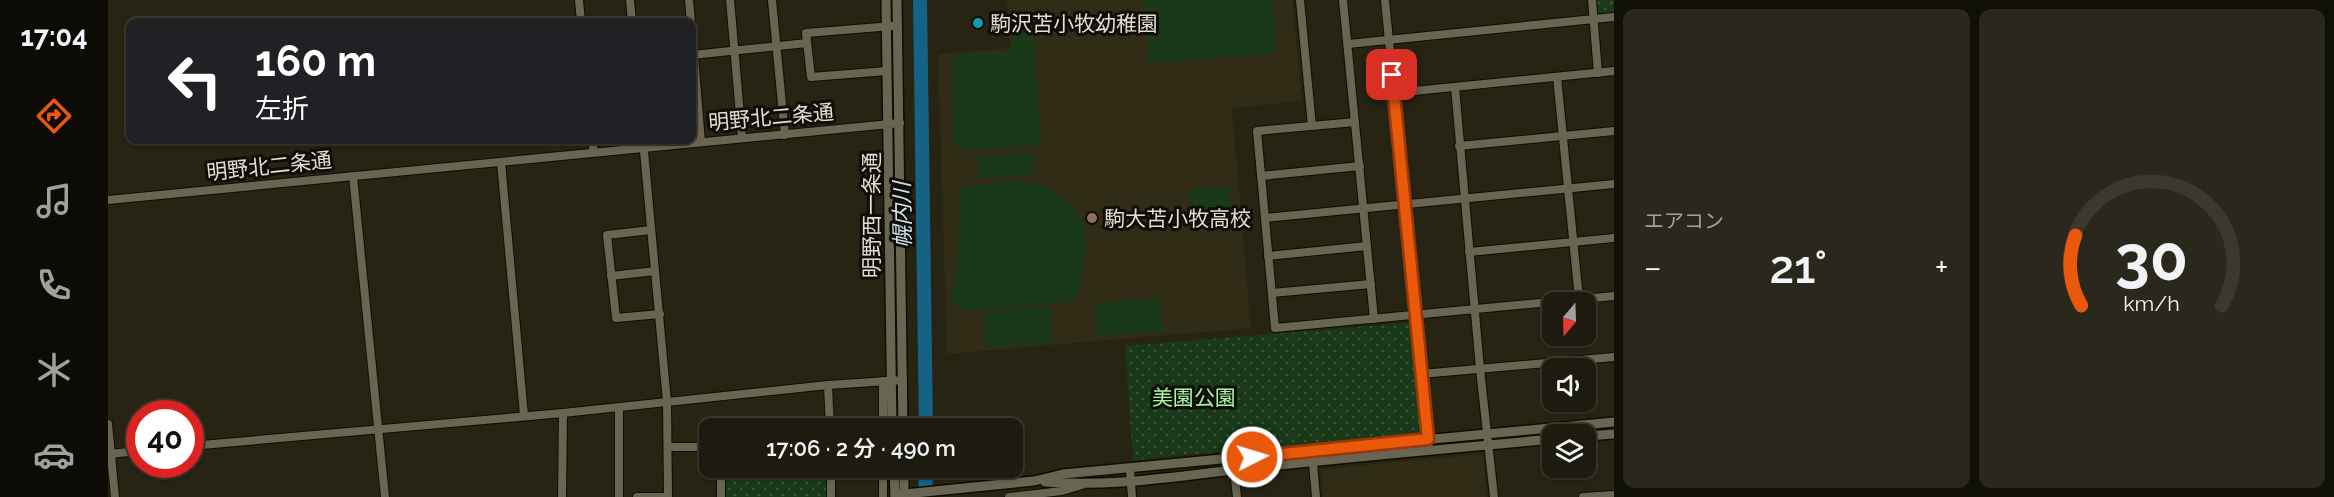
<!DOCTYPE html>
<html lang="ja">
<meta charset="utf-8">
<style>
:root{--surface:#1d1b0f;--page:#2a281d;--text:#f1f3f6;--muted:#a0a19e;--line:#3b392f;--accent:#ea580c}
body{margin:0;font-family:Raleway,"Noto Sans JP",sans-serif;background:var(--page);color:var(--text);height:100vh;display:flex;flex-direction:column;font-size:22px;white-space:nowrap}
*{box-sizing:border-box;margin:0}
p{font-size:20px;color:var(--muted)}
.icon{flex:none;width:33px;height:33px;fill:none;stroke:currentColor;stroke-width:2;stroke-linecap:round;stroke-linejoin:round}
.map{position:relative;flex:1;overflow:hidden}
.drawer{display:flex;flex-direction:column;gap:9px;padding:9px;background:#100f08;width:720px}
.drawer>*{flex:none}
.guide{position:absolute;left:18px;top:18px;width:570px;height:126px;border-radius:12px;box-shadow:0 2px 4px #0004,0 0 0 2px var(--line);background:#202124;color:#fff;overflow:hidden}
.needle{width:39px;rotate:199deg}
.buttons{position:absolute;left:1434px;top:292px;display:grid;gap:12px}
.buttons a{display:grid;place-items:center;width:54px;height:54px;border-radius:12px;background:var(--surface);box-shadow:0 2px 4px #0004,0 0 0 2px var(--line);font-size:30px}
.speed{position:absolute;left:18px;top:400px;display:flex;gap:12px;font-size:30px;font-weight:700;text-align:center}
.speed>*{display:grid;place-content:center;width:78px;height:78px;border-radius:50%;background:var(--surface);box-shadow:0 2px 4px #0004,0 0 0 2px var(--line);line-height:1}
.speed .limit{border:9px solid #d22;background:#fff;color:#111}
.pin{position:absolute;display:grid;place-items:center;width:51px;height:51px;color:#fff;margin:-26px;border-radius:12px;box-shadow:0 3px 9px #0006}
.me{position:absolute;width:66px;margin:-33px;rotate:85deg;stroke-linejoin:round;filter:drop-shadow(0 0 4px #0008)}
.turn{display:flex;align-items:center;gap:21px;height:126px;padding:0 30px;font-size:27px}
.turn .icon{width:78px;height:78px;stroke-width:2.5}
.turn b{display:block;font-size:42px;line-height:51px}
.big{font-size:45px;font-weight:600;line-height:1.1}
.drawer .tile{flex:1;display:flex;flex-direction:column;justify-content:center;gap:9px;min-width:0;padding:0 21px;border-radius:12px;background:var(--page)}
.drawer .dial{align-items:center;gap:0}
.dial svg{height:156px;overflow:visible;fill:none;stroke:var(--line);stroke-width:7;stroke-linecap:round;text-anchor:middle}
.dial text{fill:var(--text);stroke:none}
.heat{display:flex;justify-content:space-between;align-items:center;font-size:33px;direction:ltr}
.drawer .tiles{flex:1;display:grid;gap:9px;grid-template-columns:repeat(2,1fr)}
.trip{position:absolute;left:591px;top:418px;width:324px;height:60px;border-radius:12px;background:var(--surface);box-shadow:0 2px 4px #0004,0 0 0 2px var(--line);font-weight:600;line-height:60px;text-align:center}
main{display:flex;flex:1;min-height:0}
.tab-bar{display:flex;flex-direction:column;width:108px;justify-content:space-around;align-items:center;background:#0c0b06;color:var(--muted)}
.tab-bar .icon{width:42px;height:42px}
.tab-bar .current{color:var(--accent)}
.tab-bar b{font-size:27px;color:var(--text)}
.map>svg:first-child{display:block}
.built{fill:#312c15}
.park{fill:url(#park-dots)}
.garden{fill:#193919}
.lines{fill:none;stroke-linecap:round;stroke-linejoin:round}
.river{stroke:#156285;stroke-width:14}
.minor-casing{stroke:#100d01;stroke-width:10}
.tertiary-casing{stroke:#100d01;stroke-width:12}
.minor{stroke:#696553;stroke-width:8}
.tertiary{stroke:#696553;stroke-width:9}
.route-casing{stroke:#983908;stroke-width:15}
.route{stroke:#ea580c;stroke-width:10}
.culture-dot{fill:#0f9aa8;stroke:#0f0d06;stroke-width:2}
.education-dot{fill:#8d6e63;stroke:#0f0d06;stroke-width:2}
.labels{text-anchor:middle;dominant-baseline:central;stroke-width:6;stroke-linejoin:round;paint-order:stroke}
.poi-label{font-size:21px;fill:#e0ded4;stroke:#0f0d06;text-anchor:start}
.street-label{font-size:21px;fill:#e0ded4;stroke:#0f0d06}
.park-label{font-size:21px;fill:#a3f7a0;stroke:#0f0d06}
.water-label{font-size:22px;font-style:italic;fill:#d0e5f2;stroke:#0f0d06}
</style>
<main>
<nav class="tab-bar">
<b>17:04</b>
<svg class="icon current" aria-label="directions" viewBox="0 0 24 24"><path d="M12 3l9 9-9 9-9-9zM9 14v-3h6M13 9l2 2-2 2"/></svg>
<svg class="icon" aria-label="music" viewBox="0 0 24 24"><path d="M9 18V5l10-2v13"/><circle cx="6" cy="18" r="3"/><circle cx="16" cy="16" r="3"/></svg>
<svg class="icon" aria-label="phone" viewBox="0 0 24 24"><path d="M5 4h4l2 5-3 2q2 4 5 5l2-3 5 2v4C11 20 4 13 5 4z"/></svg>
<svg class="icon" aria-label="climate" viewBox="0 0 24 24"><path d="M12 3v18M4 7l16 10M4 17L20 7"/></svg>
<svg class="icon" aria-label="car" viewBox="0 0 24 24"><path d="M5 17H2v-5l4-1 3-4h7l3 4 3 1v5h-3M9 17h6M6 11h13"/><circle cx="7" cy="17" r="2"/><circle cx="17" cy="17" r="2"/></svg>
</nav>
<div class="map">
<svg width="1506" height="497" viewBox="0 0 1506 497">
<defs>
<pattern id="park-dots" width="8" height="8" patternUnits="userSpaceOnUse" patternTransform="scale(1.5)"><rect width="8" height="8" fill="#193919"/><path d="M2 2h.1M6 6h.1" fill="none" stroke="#3a553a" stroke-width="1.8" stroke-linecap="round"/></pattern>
</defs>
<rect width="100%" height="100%" fill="#272414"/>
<g class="built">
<polygon points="899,0 1184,0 1194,101 1124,108 1143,328 839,354 830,54 902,48"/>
<polygon points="1373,454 1375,456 1379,497 1215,497 1213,471 1216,469"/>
</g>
<g class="park">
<polygon points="1484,0 1506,0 1506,17 1486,19"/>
<polygon points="1300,323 1302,325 1313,432 1025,460 1017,346"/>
<rect x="617" y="468" width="101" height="29"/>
</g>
<g class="garden">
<polygon points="1036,0 1164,0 1169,53 1041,63"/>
<polygon points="920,15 924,20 933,137 928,145 860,151 845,142 845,55 905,51 903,17"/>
<polygon points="924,152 926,174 871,179 868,158"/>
<path d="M906 181C941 180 977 205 978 242 979 262 971 283 966 302L853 311 843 298 850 259 852 187Z"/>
<polygon points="1121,186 1125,229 1085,233 1081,189"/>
<polygon points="1052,298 1055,331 990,336 987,303"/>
<polygon points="942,307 945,342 878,347 876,312"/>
</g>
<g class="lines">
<g class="river">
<polyline points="812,0 818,429"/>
<polyline points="817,497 818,468"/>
</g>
<g class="minor-casing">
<g id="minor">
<polyline points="471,0 473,22"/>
<polyline points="522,0 524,22"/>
<polyline points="581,0 583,22"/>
<polyline points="622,0 634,138"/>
<polyline points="664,0 677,135"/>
<polyline points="1192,0 1204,126"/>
<polyline points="1235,0 1266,319"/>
<polyline points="1277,0 1321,450"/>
<polyline points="1484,0 1490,73"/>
<polyline points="584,32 593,142"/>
<polyline points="1240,44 1506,17"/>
<polyline points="584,55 699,43"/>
<polyline points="779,71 703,77 698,33 784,26"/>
<polyline points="1449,77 1471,299"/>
<polyline points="1347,87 1372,369 1386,497"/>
<polyline points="1286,93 1506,71"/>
<polyline points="1247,122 1149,131 1167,328 1506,296"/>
<polyline points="484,140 486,152"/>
<polyline points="535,140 559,402 560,497"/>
<polyline points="1351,146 1506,131"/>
<polyline points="393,162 416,415"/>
<polyline points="245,176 277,497"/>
<polyline points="1153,176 1252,166"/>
<polyline points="0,200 792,123"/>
<polyline points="1157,218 1506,184"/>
<polyline points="543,230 499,235 508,318 552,314"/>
<polyline points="1361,252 1506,238"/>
<polyline points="1160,256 1259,246"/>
<polyline points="503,276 547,271"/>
<polyline points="1164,293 1263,284"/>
<polyline points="1313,374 1506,357"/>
<polyline points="720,385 722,429"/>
<polyline points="511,408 511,497"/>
<polyline points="0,424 7,497"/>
<polyline points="775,429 775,381"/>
<polyline points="82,446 455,413 720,385 795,380"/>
<polyline points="561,447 602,447"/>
<polyline points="1204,452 1208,497"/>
<polyline points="0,454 32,451"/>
<polyline points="1125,459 1129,497"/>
<polyline points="613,468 613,497"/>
<polyline points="723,468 723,497"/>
<polyline points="1022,470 1024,497"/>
<polyline points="454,497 455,413"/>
<polyline points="529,497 560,497"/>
<polyline points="775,497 775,468"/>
<polyline points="901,497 954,491 974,485"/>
<polyline points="1475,497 1506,495"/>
</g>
</g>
<g class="tertiary-casing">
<g id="tertiary">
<polyline points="778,0 784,429"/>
<polyline points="789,0 795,429"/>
<polyline points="1478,436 1506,434"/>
<polyline points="786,468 787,497"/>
<polyline points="796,468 796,497"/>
<path d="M937 482C1005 487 1061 477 1127 470 1233 458 1339 449 1444 439"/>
<polyline points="787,495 926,481 955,474 1506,422"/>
</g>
</g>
<use href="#minor" class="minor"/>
<use href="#tertiary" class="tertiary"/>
</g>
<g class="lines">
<g class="route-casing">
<polyline id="route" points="1144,457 1320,439 1284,75"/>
</g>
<use href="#route" class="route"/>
</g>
<circle class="culture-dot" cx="870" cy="23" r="6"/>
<circle class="education-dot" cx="984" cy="218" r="6"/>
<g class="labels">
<g class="poi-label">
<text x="882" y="23">駒沢苫小牧幼稚園</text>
<text x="996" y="218">駒大苫小牧高校</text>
</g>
<g class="street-label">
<text transform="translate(663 117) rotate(-5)">明野北二条通</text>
<text transform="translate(161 166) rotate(-6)">明野北二条通</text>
<text transform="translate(763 215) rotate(-90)">明野西一条通</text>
</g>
<g class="park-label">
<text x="1086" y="397">美園公園</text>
</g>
<g class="water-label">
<text transform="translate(794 215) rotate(-91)">幌内川</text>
</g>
</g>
</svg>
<div class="buttons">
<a><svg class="needle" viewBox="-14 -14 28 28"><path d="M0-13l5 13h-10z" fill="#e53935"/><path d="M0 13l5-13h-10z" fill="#a0a19e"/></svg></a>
<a><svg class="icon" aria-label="sound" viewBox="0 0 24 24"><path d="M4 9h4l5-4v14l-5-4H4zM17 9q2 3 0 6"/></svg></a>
<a><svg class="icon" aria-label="layers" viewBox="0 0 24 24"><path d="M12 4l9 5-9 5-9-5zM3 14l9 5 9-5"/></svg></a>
</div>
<div class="speed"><div class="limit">40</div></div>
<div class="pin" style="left:1284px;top:75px;background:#d93025"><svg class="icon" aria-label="arrive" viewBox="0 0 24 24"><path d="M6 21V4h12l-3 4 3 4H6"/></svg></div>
<svg class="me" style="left:1144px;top:457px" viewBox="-20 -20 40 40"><circle r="17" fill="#ea580c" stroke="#fff" stroke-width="3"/><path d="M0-11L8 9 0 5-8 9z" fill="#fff"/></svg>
<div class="trip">17:06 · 2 分 · 490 m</div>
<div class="guide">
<div class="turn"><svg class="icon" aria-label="left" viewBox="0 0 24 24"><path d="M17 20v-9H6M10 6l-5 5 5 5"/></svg><div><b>160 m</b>左折</div></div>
</div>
</div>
<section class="drawer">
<div class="tiles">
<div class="tile"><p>エアコン</p>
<div class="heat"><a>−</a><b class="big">21°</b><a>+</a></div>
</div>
<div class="tile dial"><svg viewBox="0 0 100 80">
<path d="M14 69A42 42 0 1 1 86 69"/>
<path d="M14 69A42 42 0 0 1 11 33" stroke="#ea580c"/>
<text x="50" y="56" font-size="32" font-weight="700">30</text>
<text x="50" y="72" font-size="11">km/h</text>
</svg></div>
</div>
</section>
</main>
